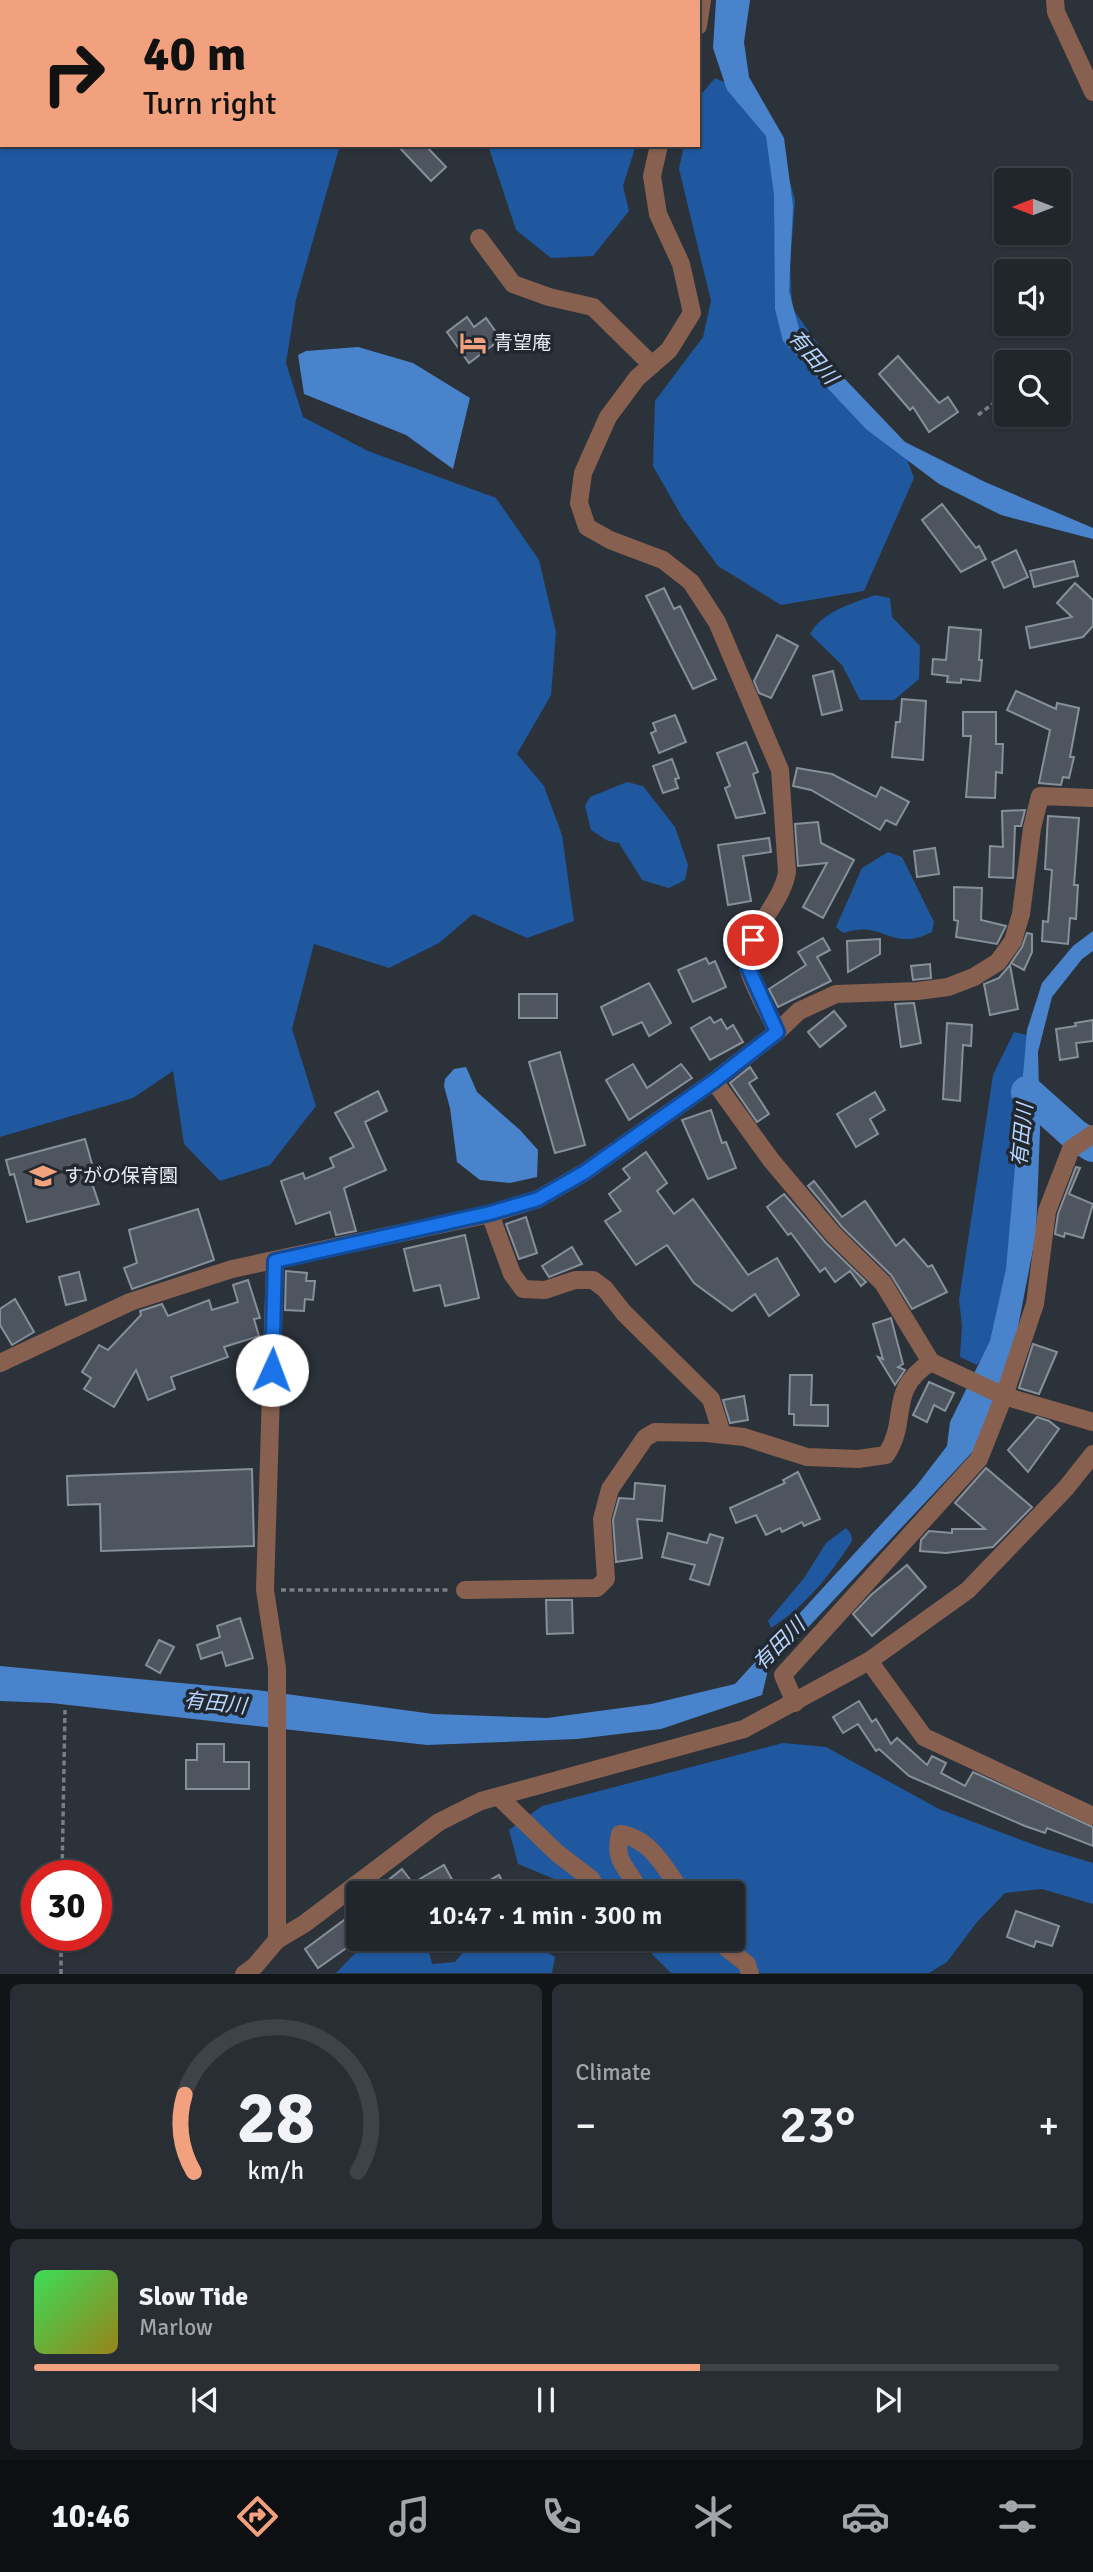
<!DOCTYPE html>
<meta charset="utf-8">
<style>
:root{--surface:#21262c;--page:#292e34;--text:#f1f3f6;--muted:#a2a5a9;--line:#3e4348;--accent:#f1a17d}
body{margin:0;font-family:Signika,"Noto Sans JP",sans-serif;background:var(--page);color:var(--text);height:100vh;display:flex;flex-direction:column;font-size:26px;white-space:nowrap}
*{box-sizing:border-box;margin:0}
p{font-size:23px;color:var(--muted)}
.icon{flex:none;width:38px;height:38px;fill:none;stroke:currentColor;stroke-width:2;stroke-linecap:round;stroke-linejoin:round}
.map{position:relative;height:1974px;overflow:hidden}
.details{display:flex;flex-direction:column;gap:10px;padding:10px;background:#121518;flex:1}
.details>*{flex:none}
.guide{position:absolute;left:0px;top:0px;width:700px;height:147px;box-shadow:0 2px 5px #0004,0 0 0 2px var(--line);background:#f1a17d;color:#111;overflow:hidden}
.needle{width:46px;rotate:270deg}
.tools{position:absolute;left:994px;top:168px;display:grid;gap:14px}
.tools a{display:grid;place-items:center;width:77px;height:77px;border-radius:7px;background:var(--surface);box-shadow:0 2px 5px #0004,0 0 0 2px var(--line);font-size:35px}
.speed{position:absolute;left:21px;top:1860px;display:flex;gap:14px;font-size:35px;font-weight:700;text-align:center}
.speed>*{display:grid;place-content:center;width:91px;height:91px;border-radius:50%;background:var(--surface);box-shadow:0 2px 5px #0004,0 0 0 2px var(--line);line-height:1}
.speed .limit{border:10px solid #d22;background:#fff;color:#111}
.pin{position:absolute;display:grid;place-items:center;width:60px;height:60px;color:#fff;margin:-30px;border:4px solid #fff;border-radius:50%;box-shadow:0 2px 7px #0007}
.me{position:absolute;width:77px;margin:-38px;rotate:2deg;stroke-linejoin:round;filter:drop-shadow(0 0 5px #0008)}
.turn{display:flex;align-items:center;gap:24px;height:147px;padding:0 28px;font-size:32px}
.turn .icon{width:91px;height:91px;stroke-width:2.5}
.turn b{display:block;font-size:49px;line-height:60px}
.big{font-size:52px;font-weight:600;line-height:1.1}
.details .widget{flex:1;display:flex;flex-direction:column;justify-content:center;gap:10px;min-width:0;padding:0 24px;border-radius:10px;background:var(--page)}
.details .dial{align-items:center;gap:0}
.dial svg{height:182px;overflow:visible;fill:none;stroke:var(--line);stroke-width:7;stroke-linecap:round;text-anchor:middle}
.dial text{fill:var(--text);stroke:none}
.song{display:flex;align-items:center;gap:21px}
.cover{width:84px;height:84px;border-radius:10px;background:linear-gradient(135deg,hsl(130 70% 55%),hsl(50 70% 35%))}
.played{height:7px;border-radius:4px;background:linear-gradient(90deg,var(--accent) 65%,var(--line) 65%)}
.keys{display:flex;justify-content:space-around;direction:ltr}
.heat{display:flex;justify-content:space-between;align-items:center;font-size:38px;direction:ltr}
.details .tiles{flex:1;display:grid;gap:10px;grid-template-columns:1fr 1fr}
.widget:last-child{grid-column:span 2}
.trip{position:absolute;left:346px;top:1881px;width:399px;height:70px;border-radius:7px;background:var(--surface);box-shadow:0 2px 5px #0004,0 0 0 2px var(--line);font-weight:600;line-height:70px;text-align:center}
.menu{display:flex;height:112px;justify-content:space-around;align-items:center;background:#0d0f12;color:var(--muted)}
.menu .icon{width:49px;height:49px}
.menu .current{color:var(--accent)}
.menu b{font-size:32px;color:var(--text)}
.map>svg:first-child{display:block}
.forest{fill:#1f589e}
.water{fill:#4983cc}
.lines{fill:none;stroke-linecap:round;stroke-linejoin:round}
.river{stroke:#4983cc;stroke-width:32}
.building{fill:#4e555e;stroke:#878f99;stroke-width:2}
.path{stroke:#797e85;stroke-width:3.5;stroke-dasharray:5 3.5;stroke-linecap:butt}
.minor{stroke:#87604f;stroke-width:18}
.route-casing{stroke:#114b97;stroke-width:18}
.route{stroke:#1a73e8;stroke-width:12}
.labels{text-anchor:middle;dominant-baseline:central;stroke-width:7;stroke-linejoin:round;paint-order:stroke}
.poi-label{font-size:19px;fill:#eaeef4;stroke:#222830;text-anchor:start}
.water-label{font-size:21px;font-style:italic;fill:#b8d6fd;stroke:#222830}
</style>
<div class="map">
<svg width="1093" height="1974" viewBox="0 0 1093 1974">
<rect width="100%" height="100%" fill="#2c323a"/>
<g class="forest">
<polygon points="0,0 381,0 2,2 2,145 340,145 296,300 286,363 303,417 368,451 496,498 539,560 556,632 551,695 517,754 544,786 562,835 574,921 527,938 473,914 439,943 389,968 314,944 292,1029 316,1106 270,1165 220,1181 184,1144 173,1071 133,1098 0,1137"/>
<polygon points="715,78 740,89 787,170 795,201 790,264 792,308 862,405 898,435 914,478 864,591 781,605 718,566 682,517 653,466 655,401 703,337 711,301 679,169 684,145 698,145 698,98"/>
<polygon points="488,145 636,145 623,186 629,211 593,256 551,258 516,230"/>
<path d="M875 595 890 598 892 617 920 646 919 679 894 700H860L842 665 810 634C823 611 851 604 875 595Z"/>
<polygon points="627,782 643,786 675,827 688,865 685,880 669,888 642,880 619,843 608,841 591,830 585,806 590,797"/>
<path d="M888 852 902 857 934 922 932 932C925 935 917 939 910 939 882 940 878 922 843 933L836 927 862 868Z"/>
<polygon points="1014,1032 1032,1036 1017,1242 996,1338 977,1365 960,1357 962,1326 959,1300 993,1075"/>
<path d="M846 1528 851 1534 852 1541C829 1576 807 1605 771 1628L768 1621 804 1578 826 1543Z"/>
<polygon points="783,1743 826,1747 939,1809 1043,1848 1093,1863 1093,1904 1042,1889 1005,1893 977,1922 947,1962 929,1973 671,1973 637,1939 733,1939 733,1894 588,1893 518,1864 509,1830 542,1806"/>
<polygon points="372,1939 414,1939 428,1947 432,1964 455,1962 474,1939 527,1939 555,1957 552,1973 336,1973 366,1942"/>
</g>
<g class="water">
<polygon points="716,0 750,0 744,42 749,77 784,138 793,206 789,291 800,332 905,442 985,482 1093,528 1093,539 1001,515 939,484 866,429 783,341 775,309 774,195 766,136 727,90 713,48"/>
<polygon points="358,347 413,363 470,398 453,469 406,435 304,394 298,355 306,351"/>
<polygon points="1093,931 1093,951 1082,959 1052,997 1038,1052 1040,1131 1036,1234 1011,1363 980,1444 768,1670 762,1695 661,1729 577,1739 427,1745 51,1703 0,1701 0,1666 257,1690 433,1714 547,1718 651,1704 735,1684 917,1485 947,1446 950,1422 990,1341 1006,1269 1027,1030 1042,983 1073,946"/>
<polygon points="466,1067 477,1092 520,1130 538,1150 537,1177 510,1183 480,1180 457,1162 450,1108 444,1086 445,1079 454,1069"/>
</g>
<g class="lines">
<polyline class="river" points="1027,1092 1075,1135 1093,1146"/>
</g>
<g class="building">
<polygon points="397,145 425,145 446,167 431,181"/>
<polygon points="467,317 474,327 486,318 501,339 469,363 447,332"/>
<polygon points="898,356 939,403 948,397 958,412 929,432 913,407 910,410 879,374"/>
<polygon points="942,504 976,548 979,546 986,559 961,572 922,520"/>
<polygon points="1016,550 1028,577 1004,588 992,562"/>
<polygon points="1074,561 1078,576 1034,587 1030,571"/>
<polygon points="1075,583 1093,600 1093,626 1083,637 1030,648 1026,627 1072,617 1057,603"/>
<polygon points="664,588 674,609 680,606 716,679 693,689 646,596"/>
<polygon points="949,627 981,630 979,660 982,660 980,681 961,679 961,683 947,682 948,676 932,674 933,659 946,660"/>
<polygon points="777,635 798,646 771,698 759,693 754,681"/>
<polygon points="833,671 842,710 822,715 813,676"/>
<polygon points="1016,691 1056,709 1057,703 1079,708 1070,757 1074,757 1069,778 1063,777 1061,785 1039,783 1050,730 1007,710"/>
<polygon points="902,699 926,701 923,760 892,757 896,722 900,722"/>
<polygon points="963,712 996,712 996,744 1003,744 1002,773 996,772 995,798 966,797 971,736 963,736"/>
<polygon points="675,715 686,742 659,753 651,733 656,731 653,723"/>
<polygon points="746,742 758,772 753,774 765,813 736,818 725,788 730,786 717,753"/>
<polygon points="672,759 679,778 675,779 678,788 663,793 653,766"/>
<polygon points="797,768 832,774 876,797 881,787 909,802 896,825 886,820 880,830 811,790 793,786"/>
<polygon points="1025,810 1021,826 1015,826 1013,878 989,877 990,846 1003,847 1002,811"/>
<polygon points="1048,816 1079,818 1074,885 1078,885 1076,919 1070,918 1068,944 1042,941 1043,921 1048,922 1052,870 1045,869"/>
<polygon points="818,822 821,843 854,860 823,918 803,907 827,863 798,866 795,824"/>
<polygon points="769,838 771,852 743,856 751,901 728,905 718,845"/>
<polygon points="935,848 939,874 917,877 914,851"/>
<polygon points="954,887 982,888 981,920 1006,926 997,944 956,937 958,921 954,920"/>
<polygon points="1027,933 1032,934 1032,952 1024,970 1011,963 1022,947"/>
<polygon points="823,938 830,950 817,957 831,981 778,1007 769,989 806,965 798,952"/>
<polygon points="880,939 880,954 848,972 847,941"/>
<polygon points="706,958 709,964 715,961 726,987 693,1002 678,970"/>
<polygon points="930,964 931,978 913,980 911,966"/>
<polygon points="1010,965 1018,1009 990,1015 984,984 999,978"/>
<polygon points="649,983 671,1023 649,1036 642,1022 613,1035 601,1007"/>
<rect x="519" y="994" width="38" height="24"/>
<polygon points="914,1003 921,1043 901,1047 895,1004"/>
<polygon points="834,1011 846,1026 820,1047 808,1032"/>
<polygon points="710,1017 714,1023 721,1019 727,1029 733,1025 743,1042 710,1060 691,1028"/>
<polygon points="1093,1020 1093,1041 1076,1043 1078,1057 1060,1060 1056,1029 1076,1026 1075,1023"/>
<polygon points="947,1023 972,1025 971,1046 963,1045 960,1101 943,1099"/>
<polygon points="560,1052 585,1145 555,1153 529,1062"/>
<polygon points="633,1064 647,1088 681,1064 692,1078 629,1120 606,1080"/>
<polygon points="750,1067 757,1078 749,1083 769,1114 757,1122 730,1083"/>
<polygon points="378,1091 387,1111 365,1122 386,1170 344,1188 356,1231 336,1235 330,1212 296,1224 281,1181 303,1173 305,1179 334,1167 330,1158 354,1147 335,1113"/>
<polygon points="875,1092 885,1110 870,1119 878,1134 856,1147 837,1114"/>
<polygon points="711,1110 722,1143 726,1142 736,1168 708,1179 682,1120"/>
<polygon points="85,1139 97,1182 92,1183 99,1204 27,1222 14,1174 10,1175 6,1160"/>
<polygon points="646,1152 667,1183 657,1191 674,1214 693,1199 748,1275 777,1258 799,1295 769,1316 755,1294 732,1311 694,1283 667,1245 636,1265 605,1221 621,1211 609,1194 630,1178 623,1169"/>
<polygon points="1076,1167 1080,1168 1069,1194 1093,1204 1083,1238 1065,1233 1064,1237 1055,1234 1058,1214"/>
<polygon points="814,1181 842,1217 865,1201 896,1246 904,1239 928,1267 932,1265 947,1292 912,1309 891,1275 842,1227 808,1186"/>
<polygon points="784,1194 826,1243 866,1282 861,1286 850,1271 835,1282 825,1268 820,1272 791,1233 788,1235 767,1207"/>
<polygon points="198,1209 214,1260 132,1289 124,1268 137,1263 129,1230"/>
<polygon points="526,1217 537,1253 519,1259 506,1224"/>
<polygon points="465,1235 479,1298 445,1306 440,1285 414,1291 404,1249"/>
<polygon points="572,1247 582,1264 549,1277 542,1266"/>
<polygon points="286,1271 307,1273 306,1281 315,1281 313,1300 305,1299 304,1311 285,1310"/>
<polygon points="79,1272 86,1300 66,1305 59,1277"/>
<polygon points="248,1280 260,1318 254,1319 259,1336 224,1347 228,1357 171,1377 175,1389 148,1400 136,1370 114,1407 84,1389 91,1378 82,1372 99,1345 108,1350 141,1315 140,1311 162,1304 168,1316 209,1300 212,1310 238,1302 233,1285"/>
<polygon points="15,1299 34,1332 12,1345 0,1325 0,1309"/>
<polygon points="891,1318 903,1364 898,1367 905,1370 895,1385 878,1357 883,1359 873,1324"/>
<polygon points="1033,1344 1057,1352 1039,1394 1019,1388"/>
<polygon points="790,1375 812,1375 811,1405 828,1405 828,1426 794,1425 794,1414 789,1414"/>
<polygon points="929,1382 954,1393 945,1411 934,1405 927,1422 913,1415"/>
<polygon points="744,1396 748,1420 730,1423 723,1400"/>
<polygon points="1037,1417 1049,1421 1059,1429 1028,1472 1008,1450"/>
<polygon points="986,1468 1032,1507 993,1547 946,1553 920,1551 921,1540 929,1531 952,1533 952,1529 985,1529 955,1503"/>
<polygon points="252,1469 254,1546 101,1551 100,1504 68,1505 67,1476"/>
<polygon points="798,1472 820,1519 804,1526 802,1522 782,1532 780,1528 766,1535 756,1515 736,1523 730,1508 785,1483 783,1480"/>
<polygon points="635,1483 665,1486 662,1521 637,1519 642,1558 616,1562 613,1520 619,1498 634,1499"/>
<polygon points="668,1533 707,1543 710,1534 723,1538 709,1585 690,1579 695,1565 662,1557"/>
<polygon points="907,1565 926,1587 872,1636 853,1614 871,1595"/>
<polygon points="546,1600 572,1600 573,1633 547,1634"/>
<polygon points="240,1618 253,1658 226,1666 222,1652 201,1659 197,1645 220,1637 217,1626"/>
<polygon points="159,1640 174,1647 160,1673 146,1665"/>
<polygon points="859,1701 872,1722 876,1719 891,1744 897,1738 927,1765 932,1756 946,1763 941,1773 965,1786 973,1772 1093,1827 1093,1846 1047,1828 1045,1833 1025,1826 909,1776 879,1749 876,1751 858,1724 843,1733 833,1717"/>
<polygon points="197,1744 224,1744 224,1762 249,1762 249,1789 186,1789 186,1760 197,1760"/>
<polygon points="444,1865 460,1894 426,1894 418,1880"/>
<polygon points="402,1869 415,1886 406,1894 395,1894 386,1882"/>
<polygon points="499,1875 509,1894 466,1894"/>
<polygon points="359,1909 359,1939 318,1968 305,1949"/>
<polygon points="1016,1911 1059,1926 1052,1946 1036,1941 1034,1947 1007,1937"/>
</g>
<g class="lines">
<g class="path">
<polyline points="978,415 1006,394"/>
<polyline points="281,1590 448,1590"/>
<polyline points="62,1876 65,1710"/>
<polyline points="61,1974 61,1936"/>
</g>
<g class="minor">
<polyline points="1055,0 1056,12 1093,92"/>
<polyline points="698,26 702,0"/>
<path d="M659 145 652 176 658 214 681 264 692 313 669 350 637 378 608 417 583 473 579 503 587 527 610 540 663 560 691 582 717 622 780 770 787 872C782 905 745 932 748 967 750 981 771 1017 777 1032"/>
<polyline points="479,238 513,284 549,297 593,307 652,365"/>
<polyline points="714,1081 771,1160 834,1235 883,1283 931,1362 1004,1396 1093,1422"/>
<polyline points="490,1214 512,1274 523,1289 545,1290 575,1280 593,1280 605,1289 624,1313 711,1399 722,1434"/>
<polyline points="275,1261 265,1590 277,1668 277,1940"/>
<polyline points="0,1363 130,1302 232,1269 490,1214 538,1199 585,1172 714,1081 777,1032 799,1011 836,994 918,991 948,987 974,977 998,962 1013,941 1021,914 1032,828 1040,796 1093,798"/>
<path d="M465 1590 597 1588 606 1579 602 1519 610 1489 645 1438 655 1432 706 1433 744 1437 807 1457 858 1459 886 1455C910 1419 886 1391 931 1362"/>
<polyline points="869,1661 924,1737 1093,1816"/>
<polyline points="795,1703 783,1675 979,1459 1004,1396 1035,1304 1047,1211 1071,1149 1093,1134"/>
<polyline points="499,1797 557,1853 591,1879 600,1894"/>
<path d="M639 1894C633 1868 612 1867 620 1834 651 1838 666 1870 683 1894"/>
<polyline points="715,1939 747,1964 750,1974"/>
<polyline points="244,1974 255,1966 277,1940 304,1924 439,1822 481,1801 744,1729 869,1661 968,1590 1066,1488 1093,1454"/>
</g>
</g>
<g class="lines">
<g class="route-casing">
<polyline id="route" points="272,1370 275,1261 490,1213 538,1199 585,1172 714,1081 777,1032 748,967 753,940"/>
</g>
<use href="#route" class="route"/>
</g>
<defs>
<g id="hotel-bare" transform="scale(2.1)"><path d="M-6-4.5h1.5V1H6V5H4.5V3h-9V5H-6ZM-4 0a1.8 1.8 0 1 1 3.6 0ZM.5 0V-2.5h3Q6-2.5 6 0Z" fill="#f1a17d" stroke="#222830" stroke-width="2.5" paint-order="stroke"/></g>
<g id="school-bare" transform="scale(2.1)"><path d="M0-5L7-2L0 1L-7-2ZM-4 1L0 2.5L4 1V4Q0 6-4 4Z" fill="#f1a17d" stroke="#222830" stroke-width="2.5" paint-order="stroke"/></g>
</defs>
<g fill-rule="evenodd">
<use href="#hotel-bare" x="473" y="343"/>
<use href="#school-bare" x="43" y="1176"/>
</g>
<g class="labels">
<g class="poi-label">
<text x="494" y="343">青望庵</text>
<text x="64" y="1176">すがの保育園</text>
</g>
<g class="water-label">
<text transform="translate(813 357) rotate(50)">有田川</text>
<text transform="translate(1022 1135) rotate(-84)">有田川</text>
<text transform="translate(779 1644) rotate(-45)">有田川</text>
<text transform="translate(215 1703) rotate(6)">有田川</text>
</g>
</g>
</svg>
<div class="tools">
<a><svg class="needle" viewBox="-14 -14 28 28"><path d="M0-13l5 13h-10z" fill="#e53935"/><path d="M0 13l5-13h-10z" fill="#a2a5a9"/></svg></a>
<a><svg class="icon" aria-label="sound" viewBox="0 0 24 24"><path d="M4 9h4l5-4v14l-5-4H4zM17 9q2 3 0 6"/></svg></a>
<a><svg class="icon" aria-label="search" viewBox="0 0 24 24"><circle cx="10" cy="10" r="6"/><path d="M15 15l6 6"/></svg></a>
</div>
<div class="speed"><div class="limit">30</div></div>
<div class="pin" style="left:753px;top:940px;background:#d93025"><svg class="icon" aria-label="arrive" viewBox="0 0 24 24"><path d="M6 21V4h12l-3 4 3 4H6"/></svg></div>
<svg class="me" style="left:272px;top:1370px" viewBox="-20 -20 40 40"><circle r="19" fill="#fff"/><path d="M0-13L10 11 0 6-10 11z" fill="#1a73e8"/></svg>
<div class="trip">10:47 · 1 min · 300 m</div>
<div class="guide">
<div class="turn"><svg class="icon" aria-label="right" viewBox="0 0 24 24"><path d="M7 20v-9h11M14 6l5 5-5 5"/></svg><div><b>40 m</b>Turn right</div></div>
</div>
</div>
<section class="details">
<div class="tiles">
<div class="widget dial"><svg viewBox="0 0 100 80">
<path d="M14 69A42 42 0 1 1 86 69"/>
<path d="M14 69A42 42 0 0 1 10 35" stroke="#f1a17d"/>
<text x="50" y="56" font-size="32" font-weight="700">28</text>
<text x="50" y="72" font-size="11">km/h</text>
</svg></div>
<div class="widget"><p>Climate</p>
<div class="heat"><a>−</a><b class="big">23°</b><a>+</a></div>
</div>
<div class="widget">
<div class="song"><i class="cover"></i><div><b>Slow Tide</b><p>Marlow</p></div></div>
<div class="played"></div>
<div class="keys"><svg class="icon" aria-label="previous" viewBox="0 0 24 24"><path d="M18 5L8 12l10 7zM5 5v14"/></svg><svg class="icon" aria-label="pause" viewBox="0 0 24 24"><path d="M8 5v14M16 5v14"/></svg><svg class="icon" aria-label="next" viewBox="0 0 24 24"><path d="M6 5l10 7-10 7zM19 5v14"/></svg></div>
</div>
</div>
</section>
<nav class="menu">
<b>10:46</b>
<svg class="icon current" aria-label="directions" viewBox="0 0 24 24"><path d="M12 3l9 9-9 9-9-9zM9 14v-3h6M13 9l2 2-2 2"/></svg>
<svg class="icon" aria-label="music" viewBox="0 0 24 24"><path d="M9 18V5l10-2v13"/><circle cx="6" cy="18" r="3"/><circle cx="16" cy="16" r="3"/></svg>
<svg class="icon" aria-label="phone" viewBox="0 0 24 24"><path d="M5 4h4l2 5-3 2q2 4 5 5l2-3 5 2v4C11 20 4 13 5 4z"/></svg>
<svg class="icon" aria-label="climate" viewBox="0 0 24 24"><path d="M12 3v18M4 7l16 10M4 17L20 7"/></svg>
<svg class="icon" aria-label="car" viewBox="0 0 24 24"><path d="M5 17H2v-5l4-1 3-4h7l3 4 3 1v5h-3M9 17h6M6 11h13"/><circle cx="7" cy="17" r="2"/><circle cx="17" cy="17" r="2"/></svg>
<svg class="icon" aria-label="filters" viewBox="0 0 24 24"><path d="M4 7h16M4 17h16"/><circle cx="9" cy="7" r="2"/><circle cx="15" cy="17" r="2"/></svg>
</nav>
